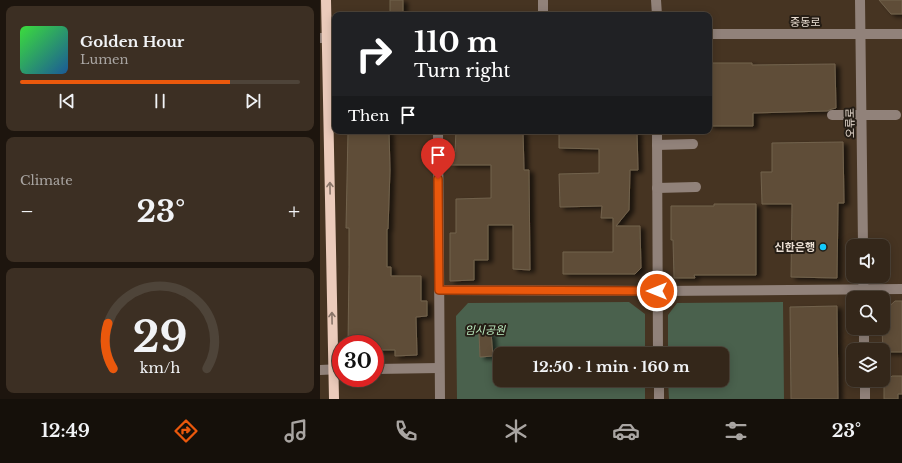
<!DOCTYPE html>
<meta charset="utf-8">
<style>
:root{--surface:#34271a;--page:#3c2f23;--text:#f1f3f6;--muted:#a9a5a2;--line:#4e4439;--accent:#ea580c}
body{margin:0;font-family:"Libre Baskerville","Noto Sans KR",serif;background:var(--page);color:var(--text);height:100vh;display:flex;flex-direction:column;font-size:15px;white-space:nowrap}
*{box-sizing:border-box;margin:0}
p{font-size:13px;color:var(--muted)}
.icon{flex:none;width:22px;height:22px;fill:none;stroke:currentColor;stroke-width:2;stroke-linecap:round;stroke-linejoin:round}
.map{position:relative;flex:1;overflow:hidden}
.panel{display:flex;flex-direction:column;gap:6px;padding:6px;background:#1d150e;width:320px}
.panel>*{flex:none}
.banner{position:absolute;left:12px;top:12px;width:380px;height:122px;border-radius:8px;box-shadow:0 2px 10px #0003,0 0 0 1px var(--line);background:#202124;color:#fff;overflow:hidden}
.tools{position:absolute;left:526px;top:239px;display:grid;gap:8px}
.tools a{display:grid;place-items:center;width:44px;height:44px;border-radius:8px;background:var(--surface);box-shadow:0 2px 10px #0003,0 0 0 1px var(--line);font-size:20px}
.speed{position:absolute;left:12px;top:335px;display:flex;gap:8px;font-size:20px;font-weight:700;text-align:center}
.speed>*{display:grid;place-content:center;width:52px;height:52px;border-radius:50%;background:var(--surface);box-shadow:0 2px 10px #0003,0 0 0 1px var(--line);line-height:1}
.speed .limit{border:6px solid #d22;background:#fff;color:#111}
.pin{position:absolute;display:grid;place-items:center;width:34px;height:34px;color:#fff;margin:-41px -17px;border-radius:50% 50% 50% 0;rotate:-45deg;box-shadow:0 0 4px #0007}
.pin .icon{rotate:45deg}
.me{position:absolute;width:44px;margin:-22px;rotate:270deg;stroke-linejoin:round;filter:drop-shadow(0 0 3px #0008)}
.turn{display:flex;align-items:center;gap:14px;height:84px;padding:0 16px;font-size:18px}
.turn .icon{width:52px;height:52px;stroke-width:2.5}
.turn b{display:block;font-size:28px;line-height:34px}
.then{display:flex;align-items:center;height:38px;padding:0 16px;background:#0003;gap:8px;font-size:15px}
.big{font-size:30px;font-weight:700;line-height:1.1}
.panel .card{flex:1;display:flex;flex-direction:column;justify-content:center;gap:6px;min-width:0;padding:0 14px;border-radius:8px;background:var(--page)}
.panel .dial{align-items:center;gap:0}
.dial svg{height:104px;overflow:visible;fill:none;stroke:var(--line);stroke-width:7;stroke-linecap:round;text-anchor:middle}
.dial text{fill:var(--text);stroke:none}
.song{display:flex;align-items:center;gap:12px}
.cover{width:48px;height:48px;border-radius:6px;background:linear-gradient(135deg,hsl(120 70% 55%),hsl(210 70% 35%))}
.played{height:4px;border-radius:2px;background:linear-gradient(90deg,var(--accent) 75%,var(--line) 75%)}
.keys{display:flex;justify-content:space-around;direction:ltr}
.heat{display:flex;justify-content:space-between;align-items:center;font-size:22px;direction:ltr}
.trip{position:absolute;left:173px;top:347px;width:236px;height:40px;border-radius:8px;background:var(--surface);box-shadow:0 2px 10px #0003,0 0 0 1px var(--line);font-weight:700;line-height:40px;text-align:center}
.dock{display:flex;height:64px;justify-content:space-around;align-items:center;background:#15100a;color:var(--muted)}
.dock .icon{width:28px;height:28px}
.dock .on{color:var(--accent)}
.dock b{font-size:18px;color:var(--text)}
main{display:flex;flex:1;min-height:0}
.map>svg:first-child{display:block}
.green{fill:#4a614d}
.building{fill:#5e4e39;stroke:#72624c;filter:url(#shadow)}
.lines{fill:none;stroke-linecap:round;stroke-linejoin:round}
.minor{stroke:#91827a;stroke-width:10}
.major{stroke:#ebcbbb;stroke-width:10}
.oneway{stroke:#887468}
.route-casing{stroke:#983908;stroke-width:10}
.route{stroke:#ea580c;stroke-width:7}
.poi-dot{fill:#13cafb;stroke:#251d15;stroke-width:1.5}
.labels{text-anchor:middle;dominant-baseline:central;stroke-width:4;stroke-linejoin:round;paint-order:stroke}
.street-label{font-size:11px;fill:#eaded3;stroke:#251d15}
.poi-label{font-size:11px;font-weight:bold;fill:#eaded3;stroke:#251d15;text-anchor:end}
.park-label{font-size:11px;font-style:italic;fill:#bceec2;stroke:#251d15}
</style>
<main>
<section class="panel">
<div class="card">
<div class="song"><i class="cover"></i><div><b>Golden Hour</b><p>Lumen</p></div></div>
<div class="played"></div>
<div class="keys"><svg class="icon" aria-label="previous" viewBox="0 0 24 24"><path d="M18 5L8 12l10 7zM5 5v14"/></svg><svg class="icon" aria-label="pause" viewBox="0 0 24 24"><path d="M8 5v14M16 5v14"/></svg><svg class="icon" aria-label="next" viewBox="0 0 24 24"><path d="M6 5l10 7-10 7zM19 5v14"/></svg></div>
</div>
<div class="card"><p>Climate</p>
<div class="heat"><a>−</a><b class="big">23°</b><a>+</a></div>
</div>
<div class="card dial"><svg viewBox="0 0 100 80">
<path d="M14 69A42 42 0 1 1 86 69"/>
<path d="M14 69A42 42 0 0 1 10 34" stroke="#ea580c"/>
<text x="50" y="56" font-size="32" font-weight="700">29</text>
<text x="50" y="72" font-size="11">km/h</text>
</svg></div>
</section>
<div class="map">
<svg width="582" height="399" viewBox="0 0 582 399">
<defs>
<filter id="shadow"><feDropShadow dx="4.5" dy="2.5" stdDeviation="2" flood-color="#0009"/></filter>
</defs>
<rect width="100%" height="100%" fill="#463422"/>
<g class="green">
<polygon points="309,302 325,314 325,354 180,354 180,380 325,380 325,399 137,399 136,316 148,303"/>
<polygon points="463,302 464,399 349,399 348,380 402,380 402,354 348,354 348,315 357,303"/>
</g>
<g class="building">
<rect x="70" y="0" width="13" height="15"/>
<polygon points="559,0 582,0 582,14 571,14"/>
<polygon points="389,63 432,63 432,65 515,64 516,108 512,109 507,111 433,113 433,126 389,126"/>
<polygon points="28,131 69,131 70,170 68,229 67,229 67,267 71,267 71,276 101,276 101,301 107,301 107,316 96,317 97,355 75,356 75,350 55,350 55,344 28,344 29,266 29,228 26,228"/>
<polygon points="136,131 203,131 204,170 209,170 210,270 193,269 193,225 168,225 168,260 154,260 154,280 130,281 130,233 136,233 136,199 171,198 171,165 131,165 131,152 135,152"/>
<polygon points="284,131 317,131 318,170 310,170 309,210 296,226 320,226 321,268 315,274 243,274 243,252 293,252 293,218 281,218 282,206 240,207 239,174 279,173 279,149 239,148 239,132 284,133"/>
<polygon points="523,142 524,203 518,203 517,278 471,277 472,204 442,204 441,172 452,172 452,143"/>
<polygon points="394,204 436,204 436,275 374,275 375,278 354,278 353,240 351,240 351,206 394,206"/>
<polygon points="575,301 582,301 582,352 563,352 562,328 563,328 563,312"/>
<polygon points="517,306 518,399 471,399 470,307"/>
<polygon points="159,333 171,333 173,356 160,357"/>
<polygon points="572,376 582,376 582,394 578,394 578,399 564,399 564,384"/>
</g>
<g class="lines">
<g class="minor">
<polyline points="223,0 223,15"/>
<polyline points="336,0 337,15"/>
<polyline points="540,0 543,246"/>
<polyline points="389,34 582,34"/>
<polyline points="0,38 15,38"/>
<polyline points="512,115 576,115"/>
<polyline points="118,131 120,399"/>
<polyline points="337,131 338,354"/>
<polyline points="337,145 373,144"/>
<polyline points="337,188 376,187"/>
<polyline points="543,276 544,298"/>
<polyline points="119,290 337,291 582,289"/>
<polyline points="544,328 544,350"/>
<polyline points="55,369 119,368"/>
<polyline points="0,370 21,369"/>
<polyline points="339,380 339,399"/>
<polyline points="545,380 545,399"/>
</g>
<polyline class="major" points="6,0 14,399"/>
</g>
<defs><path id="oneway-shaft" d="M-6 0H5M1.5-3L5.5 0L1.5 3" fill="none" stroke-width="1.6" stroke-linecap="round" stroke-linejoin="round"/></defs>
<g class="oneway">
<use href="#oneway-shaft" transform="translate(10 188) rotate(-91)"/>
<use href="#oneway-shaft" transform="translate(12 318) rotate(-91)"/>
</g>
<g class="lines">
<g class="route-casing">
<polyline id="route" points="118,179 119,290 337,291"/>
</g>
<use href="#route" class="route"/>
</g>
<circle class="poi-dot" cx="503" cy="247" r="4"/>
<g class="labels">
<g class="street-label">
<text x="485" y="22">중동로</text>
<text transform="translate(530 123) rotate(-91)">오류로</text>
</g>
<g class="poi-label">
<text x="495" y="247">신한은행</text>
</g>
<g class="park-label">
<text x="165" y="330">임시공원</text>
</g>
</g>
</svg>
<div class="tools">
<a><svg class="icon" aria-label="sound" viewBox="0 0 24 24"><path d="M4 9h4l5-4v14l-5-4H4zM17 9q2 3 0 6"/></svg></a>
<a><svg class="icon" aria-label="search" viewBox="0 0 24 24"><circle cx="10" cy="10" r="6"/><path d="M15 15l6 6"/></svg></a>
<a><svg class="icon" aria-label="layers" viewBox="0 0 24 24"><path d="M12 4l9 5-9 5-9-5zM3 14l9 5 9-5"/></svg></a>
</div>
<div class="speed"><div class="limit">30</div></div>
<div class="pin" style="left:118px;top:179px;background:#d93025"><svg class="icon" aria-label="arrive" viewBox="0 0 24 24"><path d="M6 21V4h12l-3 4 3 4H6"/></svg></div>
<svg class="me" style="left:337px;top:291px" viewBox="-20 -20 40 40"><circle r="17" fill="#ea580c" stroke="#fff" stroke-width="3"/><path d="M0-11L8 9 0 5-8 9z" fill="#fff"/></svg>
<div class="trip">12:50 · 1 min · 160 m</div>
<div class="banner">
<div class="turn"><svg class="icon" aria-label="right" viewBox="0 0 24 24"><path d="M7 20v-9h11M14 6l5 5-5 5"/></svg><div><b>110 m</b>Turn right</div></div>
<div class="then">Then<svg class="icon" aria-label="arrive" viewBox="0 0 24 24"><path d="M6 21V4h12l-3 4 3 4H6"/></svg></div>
</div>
</div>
</main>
<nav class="dock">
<b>12:49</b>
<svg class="icon on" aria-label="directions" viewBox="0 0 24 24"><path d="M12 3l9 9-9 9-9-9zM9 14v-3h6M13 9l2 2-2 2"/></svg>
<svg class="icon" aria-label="music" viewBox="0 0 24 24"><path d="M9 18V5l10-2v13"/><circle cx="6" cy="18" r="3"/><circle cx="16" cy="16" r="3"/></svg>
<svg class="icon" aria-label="phone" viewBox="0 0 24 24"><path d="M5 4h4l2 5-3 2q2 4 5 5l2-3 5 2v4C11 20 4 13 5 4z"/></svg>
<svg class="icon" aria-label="climate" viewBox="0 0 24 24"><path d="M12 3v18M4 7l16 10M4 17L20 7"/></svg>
<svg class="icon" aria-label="car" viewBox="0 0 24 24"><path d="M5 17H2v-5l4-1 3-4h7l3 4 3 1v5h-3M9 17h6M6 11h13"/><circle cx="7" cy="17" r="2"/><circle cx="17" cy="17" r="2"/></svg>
<svg class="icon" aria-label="filters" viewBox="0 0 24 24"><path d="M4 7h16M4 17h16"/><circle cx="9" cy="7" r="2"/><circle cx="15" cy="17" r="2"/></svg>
<b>23°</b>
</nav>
